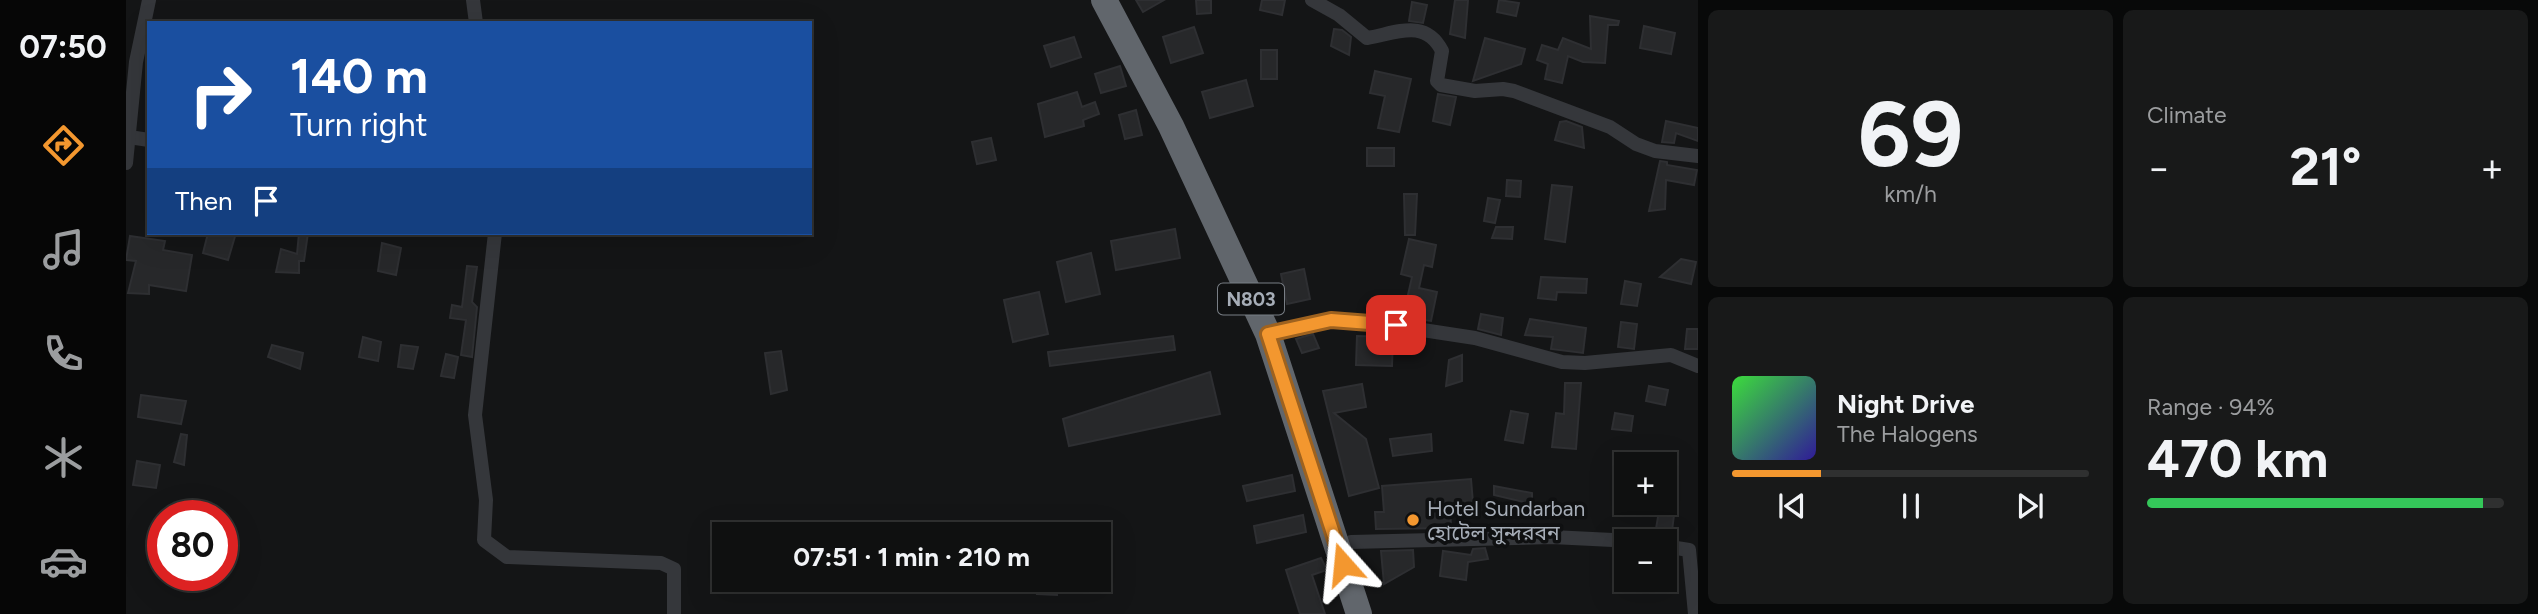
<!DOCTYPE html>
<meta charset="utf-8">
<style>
:root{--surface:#0f1010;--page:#181919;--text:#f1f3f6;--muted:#9b9d9f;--line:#2f3030;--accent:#f3972f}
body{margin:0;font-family:Figtree,"Noto Sans Bengali",sans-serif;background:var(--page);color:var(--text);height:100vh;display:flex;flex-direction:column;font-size:26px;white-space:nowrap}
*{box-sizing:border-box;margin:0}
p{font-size:23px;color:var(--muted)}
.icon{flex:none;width:38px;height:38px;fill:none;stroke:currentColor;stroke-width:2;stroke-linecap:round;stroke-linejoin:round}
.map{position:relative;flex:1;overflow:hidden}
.panel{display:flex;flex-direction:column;gap:10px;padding:10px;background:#080909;width:840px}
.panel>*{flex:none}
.top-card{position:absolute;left:21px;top:21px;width:665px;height:214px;border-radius:0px;box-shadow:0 7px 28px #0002,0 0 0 2px var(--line);background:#1a4fa0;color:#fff;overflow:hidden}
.fabs{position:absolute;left:1488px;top:452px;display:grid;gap:14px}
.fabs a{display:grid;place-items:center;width:63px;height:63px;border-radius:0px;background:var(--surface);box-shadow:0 7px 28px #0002,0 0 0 2px var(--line);font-size:35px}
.speed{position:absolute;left:21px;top:500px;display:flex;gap:14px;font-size:35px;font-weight:700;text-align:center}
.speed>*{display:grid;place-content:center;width:91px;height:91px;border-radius:50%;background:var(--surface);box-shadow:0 7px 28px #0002,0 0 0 2px var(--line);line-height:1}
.speed .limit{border:10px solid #d22;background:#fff;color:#111}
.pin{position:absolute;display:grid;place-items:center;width:60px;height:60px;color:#fff;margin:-30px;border-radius:14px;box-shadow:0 4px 10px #0006}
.me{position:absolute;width:77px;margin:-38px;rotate:342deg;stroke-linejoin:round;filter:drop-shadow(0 0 5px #0008)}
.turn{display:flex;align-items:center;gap:24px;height:147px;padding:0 28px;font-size:32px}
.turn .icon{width:91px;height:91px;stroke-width:2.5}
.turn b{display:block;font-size:49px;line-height:60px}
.then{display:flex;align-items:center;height:66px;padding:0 28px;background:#0003;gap:14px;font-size:26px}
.big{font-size:52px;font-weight:700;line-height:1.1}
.panel .widget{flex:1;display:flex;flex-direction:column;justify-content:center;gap:10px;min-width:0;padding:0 24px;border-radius:10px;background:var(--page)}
.panel .dial{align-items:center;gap:0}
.dial b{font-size:91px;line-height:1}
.song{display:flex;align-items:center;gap:21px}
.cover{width:84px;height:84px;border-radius:10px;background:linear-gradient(135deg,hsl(120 70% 55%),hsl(250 70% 35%))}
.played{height:7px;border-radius:4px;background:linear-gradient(90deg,var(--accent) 25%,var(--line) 25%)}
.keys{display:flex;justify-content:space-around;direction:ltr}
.heat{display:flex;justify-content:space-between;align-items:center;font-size:38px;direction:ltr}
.charge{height:10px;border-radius:5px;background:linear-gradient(90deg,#34c759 94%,var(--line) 0)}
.panel .tiles{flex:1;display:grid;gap:10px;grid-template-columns:repeat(2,1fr)}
.trip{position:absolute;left:586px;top:522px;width:399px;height:70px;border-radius:0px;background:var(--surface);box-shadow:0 7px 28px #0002,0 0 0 2px var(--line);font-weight:700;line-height:70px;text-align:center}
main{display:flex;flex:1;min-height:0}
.tab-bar{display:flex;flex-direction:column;width:126px;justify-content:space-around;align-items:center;background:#060606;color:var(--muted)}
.tab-bar .icon{width:49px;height:49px}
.tab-bar .on{color:var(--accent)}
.tab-bar b{font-size:32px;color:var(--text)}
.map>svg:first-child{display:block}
.building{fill:#27282a;stroke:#2e2f32;stroke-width:2}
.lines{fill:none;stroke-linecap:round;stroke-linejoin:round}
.street{stroke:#35373b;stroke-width:14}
.highway{stroke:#61666c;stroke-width:26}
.route-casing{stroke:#9e621f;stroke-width:18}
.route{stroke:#f3972f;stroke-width:12}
.poi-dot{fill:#f3972f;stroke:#0f1011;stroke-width:2.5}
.labels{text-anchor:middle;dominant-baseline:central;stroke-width:7;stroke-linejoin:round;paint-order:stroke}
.shield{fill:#0f1011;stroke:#797e85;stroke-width:2}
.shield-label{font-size:19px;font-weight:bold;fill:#a6adb7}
.poi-label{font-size:21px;fill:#a6adb7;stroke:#0f1011;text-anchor:start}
</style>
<main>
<nav class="tab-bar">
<b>07:50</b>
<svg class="icon on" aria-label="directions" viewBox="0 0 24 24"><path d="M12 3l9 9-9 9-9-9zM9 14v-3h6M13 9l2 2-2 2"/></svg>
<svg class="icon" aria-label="music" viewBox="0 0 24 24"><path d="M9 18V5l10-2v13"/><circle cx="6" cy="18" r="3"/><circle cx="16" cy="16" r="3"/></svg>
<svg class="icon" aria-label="phone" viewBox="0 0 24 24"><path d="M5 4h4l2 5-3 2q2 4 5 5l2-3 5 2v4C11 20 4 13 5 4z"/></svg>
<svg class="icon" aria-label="climate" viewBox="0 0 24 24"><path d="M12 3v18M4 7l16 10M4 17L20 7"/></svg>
<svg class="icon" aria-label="car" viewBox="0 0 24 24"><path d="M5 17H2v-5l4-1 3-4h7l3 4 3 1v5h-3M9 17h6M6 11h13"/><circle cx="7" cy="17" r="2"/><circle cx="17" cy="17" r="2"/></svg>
</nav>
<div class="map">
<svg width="1572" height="614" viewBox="0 0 1572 614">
<rect width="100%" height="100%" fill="#141516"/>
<g class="building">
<polygon points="1010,0 1038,0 1017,12"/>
<polygon points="1070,0 1085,0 1085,13 1071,14"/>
<polygon points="1136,0 1159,0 1156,15 1134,10"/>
<polygon points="1329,0 1342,0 1339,38 1324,34"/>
<polygon points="1373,0 1393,3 1390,16 1371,12"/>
<polygon points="1286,2 1301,5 1297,23 1283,21"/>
<polygon points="1464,16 1493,21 1492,25 1482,25 1479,63 1457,62 1442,56 1436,83 1419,79 1422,64 1411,60 1416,45 1432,50 1437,38 1465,49"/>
<polygon points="1518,26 1549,33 1545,54 1514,48"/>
<polygon points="1068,27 1077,53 1045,63 1037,37"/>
<polygon points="1208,29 1216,30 1225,37 1223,55 1205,46"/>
<polygon points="948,37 955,57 925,67 918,46"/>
<polygon points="1359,38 1399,49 1395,64 1347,81"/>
<rect x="1135" y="50" width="16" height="29"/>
<polygon points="994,66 1000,86 975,93 969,74"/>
<polygon points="1249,71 1285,79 1273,132 1252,128 1259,96 1244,93"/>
<polygon points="1120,80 1127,106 1084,118 1076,92"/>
<polygon points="951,92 956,107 969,102 973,114 957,120 958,126 919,137 912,104"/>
<polygon points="1312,94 1330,97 1324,125 1307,121"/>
<polygon points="1010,110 1016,135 999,139 993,115"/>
<polygon points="1440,121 1456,127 1458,148 1429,140 1434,122"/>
<polygon points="1540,121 1572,128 1572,141 1550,133 1548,143 1536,142"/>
<polygon points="865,138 870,160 851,164 846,142"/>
<rect x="1241" y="148" width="27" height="18"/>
<polygon points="1534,161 1541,162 1541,165 1571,170 1568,185 1540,180 1539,209 1523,211"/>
<polygon points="1381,180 1395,181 1394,197 1380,196"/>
<polygon points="1426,185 1446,187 1439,242 1419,239"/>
<polygon points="1278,194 1291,194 1289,235 1279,235"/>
<polygon points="1362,198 1374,200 1369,223 1358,221"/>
<polygon points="1370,227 1387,227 1386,239 1366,238"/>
<polygon points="1049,229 1054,258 990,270 985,241"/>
<polygon points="82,233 110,233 102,260 77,253"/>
<polygon points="173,233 182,233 178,261 173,261 173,273 150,272 155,249 171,254"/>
<polygon points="4,236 39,241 37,250 66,255 60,291 23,285 23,294 2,293 10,261 0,260"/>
<polygon points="1283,239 1310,245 1306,267 1298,265 1293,288 1311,292 1305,321 1277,317 1286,277 1275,274"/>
<polygon points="256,243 275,248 270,275 252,271"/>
<polygon points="965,253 974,294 940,302 931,262"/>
<polygon points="1555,259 1570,262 1565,284 1534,277"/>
<polygon points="341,266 351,267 346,302 351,307 346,357 335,355 340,320 324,318 326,305 336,307"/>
<polygon points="1178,269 1184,299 1161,304 1155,274"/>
<polygon points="1415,277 1461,279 1460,293 1431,292 1430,300 1412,298"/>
<polygon points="1499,281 1515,284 1511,306 1495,304"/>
<polygon points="913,292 922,334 887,342 878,300"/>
<polygon points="1355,314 1377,318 1375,335 1352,329"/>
<polygon points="1404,319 1460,328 1457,353 1425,349 1427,337 1399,335"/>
<polygon points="1495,322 1511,324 1508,349 1492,347"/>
<polygon points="1561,329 1572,329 1572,349 1559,349"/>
<polygon points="1187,334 1193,348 1176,353 1170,339"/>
<polygon points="1047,336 1049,350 924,366 922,352"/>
<polygon points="1231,336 1267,337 1266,366 1230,365"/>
<polygon points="237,337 255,342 252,361 233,357"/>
<polygon points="146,345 177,353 174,369 142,357"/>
<polygon points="275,345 292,347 287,369 272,367"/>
<polygon points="655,351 661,390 645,394 639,353"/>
<polygon points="320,354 332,357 328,378 315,376"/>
<polygon points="1336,355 1336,381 1320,386 1323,360"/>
<polygon points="1084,372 1094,414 943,446 937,419"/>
<polygon points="1439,383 1455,383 1450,449 1426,447 1430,413 1438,414"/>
<polygon points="1236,384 1240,407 1208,413 1240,439 1253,488 1223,496 1197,391"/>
<polygon points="1523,386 1542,390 1539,405 1520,401"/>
<polygon points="15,395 60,401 55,424 12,417"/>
<polygon points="1385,411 1402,414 1397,443 1379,440"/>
<polygon points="1489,413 1507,416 1505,431 1486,429"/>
<polygon points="55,434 61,435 58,465 48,462"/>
<polygon points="1305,434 1306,451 1267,456 1264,439"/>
<polygon points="11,461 34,465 30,488 7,485"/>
<polygon points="1166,475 1169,491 1121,501 1117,486"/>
<polygon points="1345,479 1347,503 1324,505 1325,528 1250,529 1249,512 1258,512 1256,486"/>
<polygon points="1368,486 1406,493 1406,504 1368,495"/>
<polygon points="1534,505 1549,507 1546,531 1530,529"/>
<polygon points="1177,515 1180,532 1131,543 1128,526"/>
<polygon points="1359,548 1362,559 1342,562 1340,580 1314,576 1317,551 1345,555 1347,549"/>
<polygon points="1287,550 1288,567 1258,584 1255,551"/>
<polygon points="1195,558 1201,570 1186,575 1199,614 1174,614 1160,570"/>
<polygon points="912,579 930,579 931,595 911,594"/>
</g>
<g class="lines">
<g class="street">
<polyline points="347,0 350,23"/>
<path d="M1186 0 1213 15 1241 38C1268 34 1299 17 1316 51L1311 81 1315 85 1349 91 1377 89 1388 91 1484 127 1510 144 1529 151 1572 156"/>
<polyline points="3,137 23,140"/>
<polyline points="0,163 10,62 23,0"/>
<polyline points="369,233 349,415 360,500 358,540 381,557 535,563 548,569 548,614"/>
<polyline points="1142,334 1205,320 1251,323 1349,338 1436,362 1459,363 1545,355 1572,366"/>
<polyline points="1225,542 1426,537 1507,541"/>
<polyline points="1538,546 1563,550 1569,614"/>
</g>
<polyline class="highway" points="978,0 1045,126 1142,334 1233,614"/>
</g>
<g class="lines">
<g class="route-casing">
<polyline id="route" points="1217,564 1142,334 1205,320 1270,325"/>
</g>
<use href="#route" class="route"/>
</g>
<circle class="poi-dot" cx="1287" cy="520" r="7"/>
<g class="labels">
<rect class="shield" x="1092" y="283.5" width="66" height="31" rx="5"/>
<g class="shield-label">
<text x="1125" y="299">N803</text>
</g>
<g class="poi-label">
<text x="1301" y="508">Hotel Sundarban<tspan x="1301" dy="24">হোটেল সুন্দরবন</tspan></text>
</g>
</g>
</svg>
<div class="fabs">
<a>+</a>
<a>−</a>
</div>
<div class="speed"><div class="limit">80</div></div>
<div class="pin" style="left:1270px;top:325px;background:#d93025"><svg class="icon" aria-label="arrive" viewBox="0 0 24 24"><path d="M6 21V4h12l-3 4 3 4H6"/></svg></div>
<svg class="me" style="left:1217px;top:564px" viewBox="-20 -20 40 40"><path d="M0-17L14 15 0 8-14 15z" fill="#f3972f" stroke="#fff" stroke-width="4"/></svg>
<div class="trip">07:51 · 1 min · 210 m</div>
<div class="top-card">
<div class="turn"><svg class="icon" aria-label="right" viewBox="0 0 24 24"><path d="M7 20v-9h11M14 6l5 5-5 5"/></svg><div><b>140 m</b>Turn right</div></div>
<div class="then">Then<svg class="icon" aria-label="arrive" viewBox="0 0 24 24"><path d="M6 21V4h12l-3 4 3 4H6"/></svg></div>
</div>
</div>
<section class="panel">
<div class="tiles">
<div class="widget dial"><b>69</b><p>km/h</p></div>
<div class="widget"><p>Climate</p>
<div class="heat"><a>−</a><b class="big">21°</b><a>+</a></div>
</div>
<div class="widget">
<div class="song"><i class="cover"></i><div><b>Night Drive</b><p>The Halogens</p></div></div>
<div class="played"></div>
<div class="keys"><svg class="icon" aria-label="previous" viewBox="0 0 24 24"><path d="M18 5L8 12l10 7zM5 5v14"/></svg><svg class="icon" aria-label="pause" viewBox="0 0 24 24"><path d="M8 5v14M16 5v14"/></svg><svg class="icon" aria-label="next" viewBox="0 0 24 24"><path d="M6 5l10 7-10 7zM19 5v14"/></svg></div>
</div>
<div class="widget"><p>Range · 94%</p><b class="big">470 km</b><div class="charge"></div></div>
</div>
</section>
</main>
